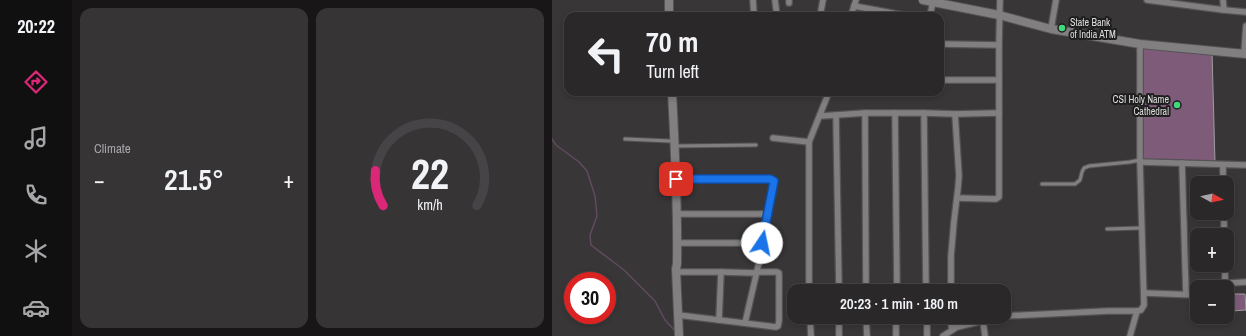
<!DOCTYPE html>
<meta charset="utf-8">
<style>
:root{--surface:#2b282a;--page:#373436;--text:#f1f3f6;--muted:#a6a6a8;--line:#474447;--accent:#db2777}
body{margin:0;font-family:"Archivo Narrow",sans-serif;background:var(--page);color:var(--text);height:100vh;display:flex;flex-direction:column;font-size:15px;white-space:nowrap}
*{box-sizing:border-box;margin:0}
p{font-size:13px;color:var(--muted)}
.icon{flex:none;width:22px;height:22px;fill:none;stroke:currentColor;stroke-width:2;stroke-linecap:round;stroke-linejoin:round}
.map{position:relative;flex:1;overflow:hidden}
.sheet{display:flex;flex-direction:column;gap:8px;padding:8px;background:#181617;width:480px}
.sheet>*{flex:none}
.top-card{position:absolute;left:12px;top:12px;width:380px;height:84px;border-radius:12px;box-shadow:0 2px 6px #0003,0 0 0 1px var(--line);background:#2b282a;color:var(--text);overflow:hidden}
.needle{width:26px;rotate:98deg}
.tools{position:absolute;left:638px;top:176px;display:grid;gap:8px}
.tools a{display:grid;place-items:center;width:44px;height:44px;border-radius:8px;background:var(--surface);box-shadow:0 2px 6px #0003,0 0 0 1px var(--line);font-size:20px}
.speed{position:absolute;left:12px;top:272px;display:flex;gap:8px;font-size:20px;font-weight:700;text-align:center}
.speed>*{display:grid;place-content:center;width:52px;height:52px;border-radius:50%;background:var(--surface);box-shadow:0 2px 6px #0003,0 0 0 1px var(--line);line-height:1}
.speed .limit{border:6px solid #d22;background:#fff;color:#111}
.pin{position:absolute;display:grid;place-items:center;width:34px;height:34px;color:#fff;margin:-17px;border-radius:8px;box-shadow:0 2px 6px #0006}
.me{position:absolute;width:44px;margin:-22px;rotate:11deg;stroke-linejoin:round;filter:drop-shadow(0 0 3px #0008)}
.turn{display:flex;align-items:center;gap:14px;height:84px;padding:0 16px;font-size:18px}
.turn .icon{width:52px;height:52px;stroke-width:2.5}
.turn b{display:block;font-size:28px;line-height:34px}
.big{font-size:30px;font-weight:600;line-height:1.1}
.sheet .tile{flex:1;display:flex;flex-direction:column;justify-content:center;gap:6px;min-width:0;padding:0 14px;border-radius:12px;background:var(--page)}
.sheet .dial{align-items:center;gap:0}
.dial svg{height:104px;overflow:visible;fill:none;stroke:var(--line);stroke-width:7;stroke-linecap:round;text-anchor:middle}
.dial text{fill:var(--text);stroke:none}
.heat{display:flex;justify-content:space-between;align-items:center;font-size:22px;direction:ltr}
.sheet .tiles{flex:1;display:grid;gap:8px;grid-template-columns:repeat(2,1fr)}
.trip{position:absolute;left:235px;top:284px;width:224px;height:40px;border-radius:12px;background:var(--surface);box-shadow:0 2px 6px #0003,0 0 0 1px var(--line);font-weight:600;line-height:40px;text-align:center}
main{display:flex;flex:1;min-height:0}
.menu{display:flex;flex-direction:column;width:72px;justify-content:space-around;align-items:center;background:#111011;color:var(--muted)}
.menu .icon{width:28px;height:28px}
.menu .active{color:var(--accent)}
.menu b{font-size:18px;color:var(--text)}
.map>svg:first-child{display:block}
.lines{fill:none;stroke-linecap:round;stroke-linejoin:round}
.stream{stroke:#604b5e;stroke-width:1.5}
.building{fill:#7f5b7a;stroke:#9f9c9e}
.lane-casing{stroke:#555355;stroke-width:5}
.street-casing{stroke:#555355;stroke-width:8}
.secondary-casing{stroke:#555355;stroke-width:10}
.lane{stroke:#827f81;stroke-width:3}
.street{stroke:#827f81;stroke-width:5.5}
.secondary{stroke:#827f81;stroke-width:8}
.route-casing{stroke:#114b97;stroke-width:10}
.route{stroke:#1a73e8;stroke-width:7}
.poi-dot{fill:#42d77b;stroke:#1f1e1f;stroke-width:1.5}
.labels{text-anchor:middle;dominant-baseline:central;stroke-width:4;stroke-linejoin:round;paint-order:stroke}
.poi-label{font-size:10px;fill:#dddcdd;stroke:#1f1e1f;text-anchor:start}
</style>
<main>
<nav class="menu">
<b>20:22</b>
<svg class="icon active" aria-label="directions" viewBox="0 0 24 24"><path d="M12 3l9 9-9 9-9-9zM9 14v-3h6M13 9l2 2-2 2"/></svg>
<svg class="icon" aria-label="music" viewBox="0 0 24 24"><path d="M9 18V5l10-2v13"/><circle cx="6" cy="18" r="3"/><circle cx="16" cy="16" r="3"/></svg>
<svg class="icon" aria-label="phone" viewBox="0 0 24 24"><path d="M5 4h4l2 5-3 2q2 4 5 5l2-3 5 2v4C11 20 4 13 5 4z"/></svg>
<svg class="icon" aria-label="climate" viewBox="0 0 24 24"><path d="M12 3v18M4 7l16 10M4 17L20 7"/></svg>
<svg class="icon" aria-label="car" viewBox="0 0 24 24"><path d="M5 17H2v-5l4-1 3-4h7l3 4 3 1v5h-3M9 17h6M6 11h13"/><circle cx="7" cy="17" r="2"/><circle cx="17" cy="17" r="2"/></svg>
</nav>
<section class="sheet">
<div class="tiles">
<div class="tile"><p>Climate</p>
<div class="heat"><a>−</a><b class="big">21.5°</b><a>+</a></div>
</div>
<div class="tile dial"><svg viewBox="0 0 100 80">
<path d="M14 69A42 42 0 1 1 86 69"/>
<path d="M14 69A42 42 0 0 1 8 42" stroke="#db2777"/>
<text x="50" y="56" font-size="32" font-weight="700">22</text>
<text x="50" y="72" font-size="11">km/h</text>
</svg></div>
</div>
</section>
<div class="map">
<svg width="694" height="336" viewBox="0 0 694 336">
<rect width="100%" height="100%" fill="#393638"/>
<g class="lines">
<polyline class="stream" points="0,139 4,145 27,162 35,171 43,196 45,216 38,235 39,245 72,270 103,301 113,320 124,332"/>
</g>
<g class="building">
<polygon points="588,44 660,51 663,163 588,160"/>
<polygon points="678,294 693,294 694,310 679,311"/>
</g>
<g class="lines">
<g class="lane-casing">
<g id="lane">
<polyline points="73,139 118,141"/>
<polyline points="124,146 204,145"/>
<polyline points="490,184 523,184 528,180 530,172 532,168 537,166 578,162 588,160"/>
<polyline points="555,229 589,228"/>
</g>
</g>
<g class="street-casing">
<g id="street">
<polyline points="201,0 202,16"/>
<polyline points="223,0 225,16"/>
<polyline points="595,0 672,10 694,12"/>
<polyline points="671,0 672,10"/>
<polyline points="237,3 237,0"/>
<polyline points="302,6 356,16"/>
<polyline points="268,16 271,0"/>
<polyline points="299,16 304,0"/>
<polyline points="378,16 381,1"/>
<polyline points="499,29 504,0"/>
<polyline points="388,44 447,45"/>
<polyline points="692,54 694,26"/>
<polyline points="388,80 447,80"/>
<polyline points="313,113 314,291"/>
<polyline points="343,113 345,291"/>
<polyline points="372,113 403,114 447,113"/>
<polyline points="284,115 313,113 372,113 374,291"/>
<polyline points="268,116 284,115 287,291"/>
<polyline points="221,138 257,142 277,92"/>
<polyline points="257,142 257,291"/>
<polyline points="588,162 694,165"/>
<polyline points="630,163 634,294"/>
<polyline points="671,165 671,183"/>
<polyline points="124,179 218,179 222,181 208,258 193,323"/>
<polyline points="405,198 444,199 447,197 447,45 448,0"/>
<polyline points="672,213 672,235"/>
<polyline points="125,214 216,214"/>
<polyline points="125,243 210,243"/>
<polyline points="673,265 673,287"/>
<polyline points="124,272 169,272 204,273"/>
<polyline points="673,287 678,283 694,282"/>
<polyline points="399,291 399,256 402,221 406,188 407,176 403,114"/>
<polyline points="592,293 645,295"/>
<polyline points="126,315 224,327 226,326 227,321 227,273 225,272 204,272"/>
<polyline points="452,316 556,311 585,311 589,310 592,305 588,162 588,44"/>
<polyline points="258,317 259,336"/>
<polyline points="314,317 315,336"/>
<polyline points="375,317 375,336"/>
<polyline points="398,317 400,330"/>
<polyline points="167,320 169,272"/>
<polyline points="431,321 433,336"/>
<polyline points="287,336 287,317"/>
<polyline points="344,336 344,317"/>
<polyline points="391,336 405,327 447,317"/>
<polyline points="578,336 585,311"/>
</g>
</g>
<g class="secondary-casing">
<g id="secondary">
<polyline points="117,0 117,16"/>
<polyline points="371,0 447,15 499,29 588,44 694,54"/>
<path d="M120 92C123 149 126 207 125 264L124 269 127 336"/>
</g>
</g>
<use href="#lane" class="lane"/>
<use href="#street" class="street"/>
<use href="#secondary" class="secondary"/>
</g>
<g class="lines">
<g class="route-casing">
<polyline id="route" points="124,179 218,179 222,181 210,243"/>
</g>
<use href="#route" class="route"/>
</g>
<g class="poi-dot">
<circle cx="510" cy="28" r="4"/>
<circle cx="625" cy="105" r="4"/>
</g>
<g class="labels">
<g class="poi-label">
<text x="518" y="22">State Bank<tspan x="518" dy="12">of India ATM</tspan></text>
<text x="617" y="99" text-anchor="end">CSI Holy Name<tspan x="617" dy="12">Cathedral</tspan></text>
</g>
</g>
</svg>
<div class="tools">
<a><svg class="needle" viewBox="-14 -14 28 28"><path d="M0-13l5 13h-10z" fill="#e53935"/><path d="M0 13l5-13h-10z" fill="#a6a6a8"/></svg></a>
<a>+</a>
<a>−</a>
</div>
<div class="speed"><div class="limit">30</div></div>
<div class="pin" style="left:124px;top:179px;background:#d93025"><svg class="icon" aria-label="arrive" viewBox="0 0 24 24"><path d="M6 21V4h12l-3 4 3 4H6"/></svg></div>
<svg class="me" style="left:210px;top:243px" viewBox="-20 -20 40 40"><circle r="19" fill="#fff"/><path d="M0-13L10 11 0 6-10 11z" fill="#1a73e8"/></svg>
<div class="trip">20:23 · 1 min · 180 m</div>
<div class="top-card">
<div class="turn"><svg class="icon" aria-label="left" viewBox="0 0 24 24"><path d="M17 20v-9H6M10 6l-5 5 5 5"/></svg><div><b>70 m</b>Turn left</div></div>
</div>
</div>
</main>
